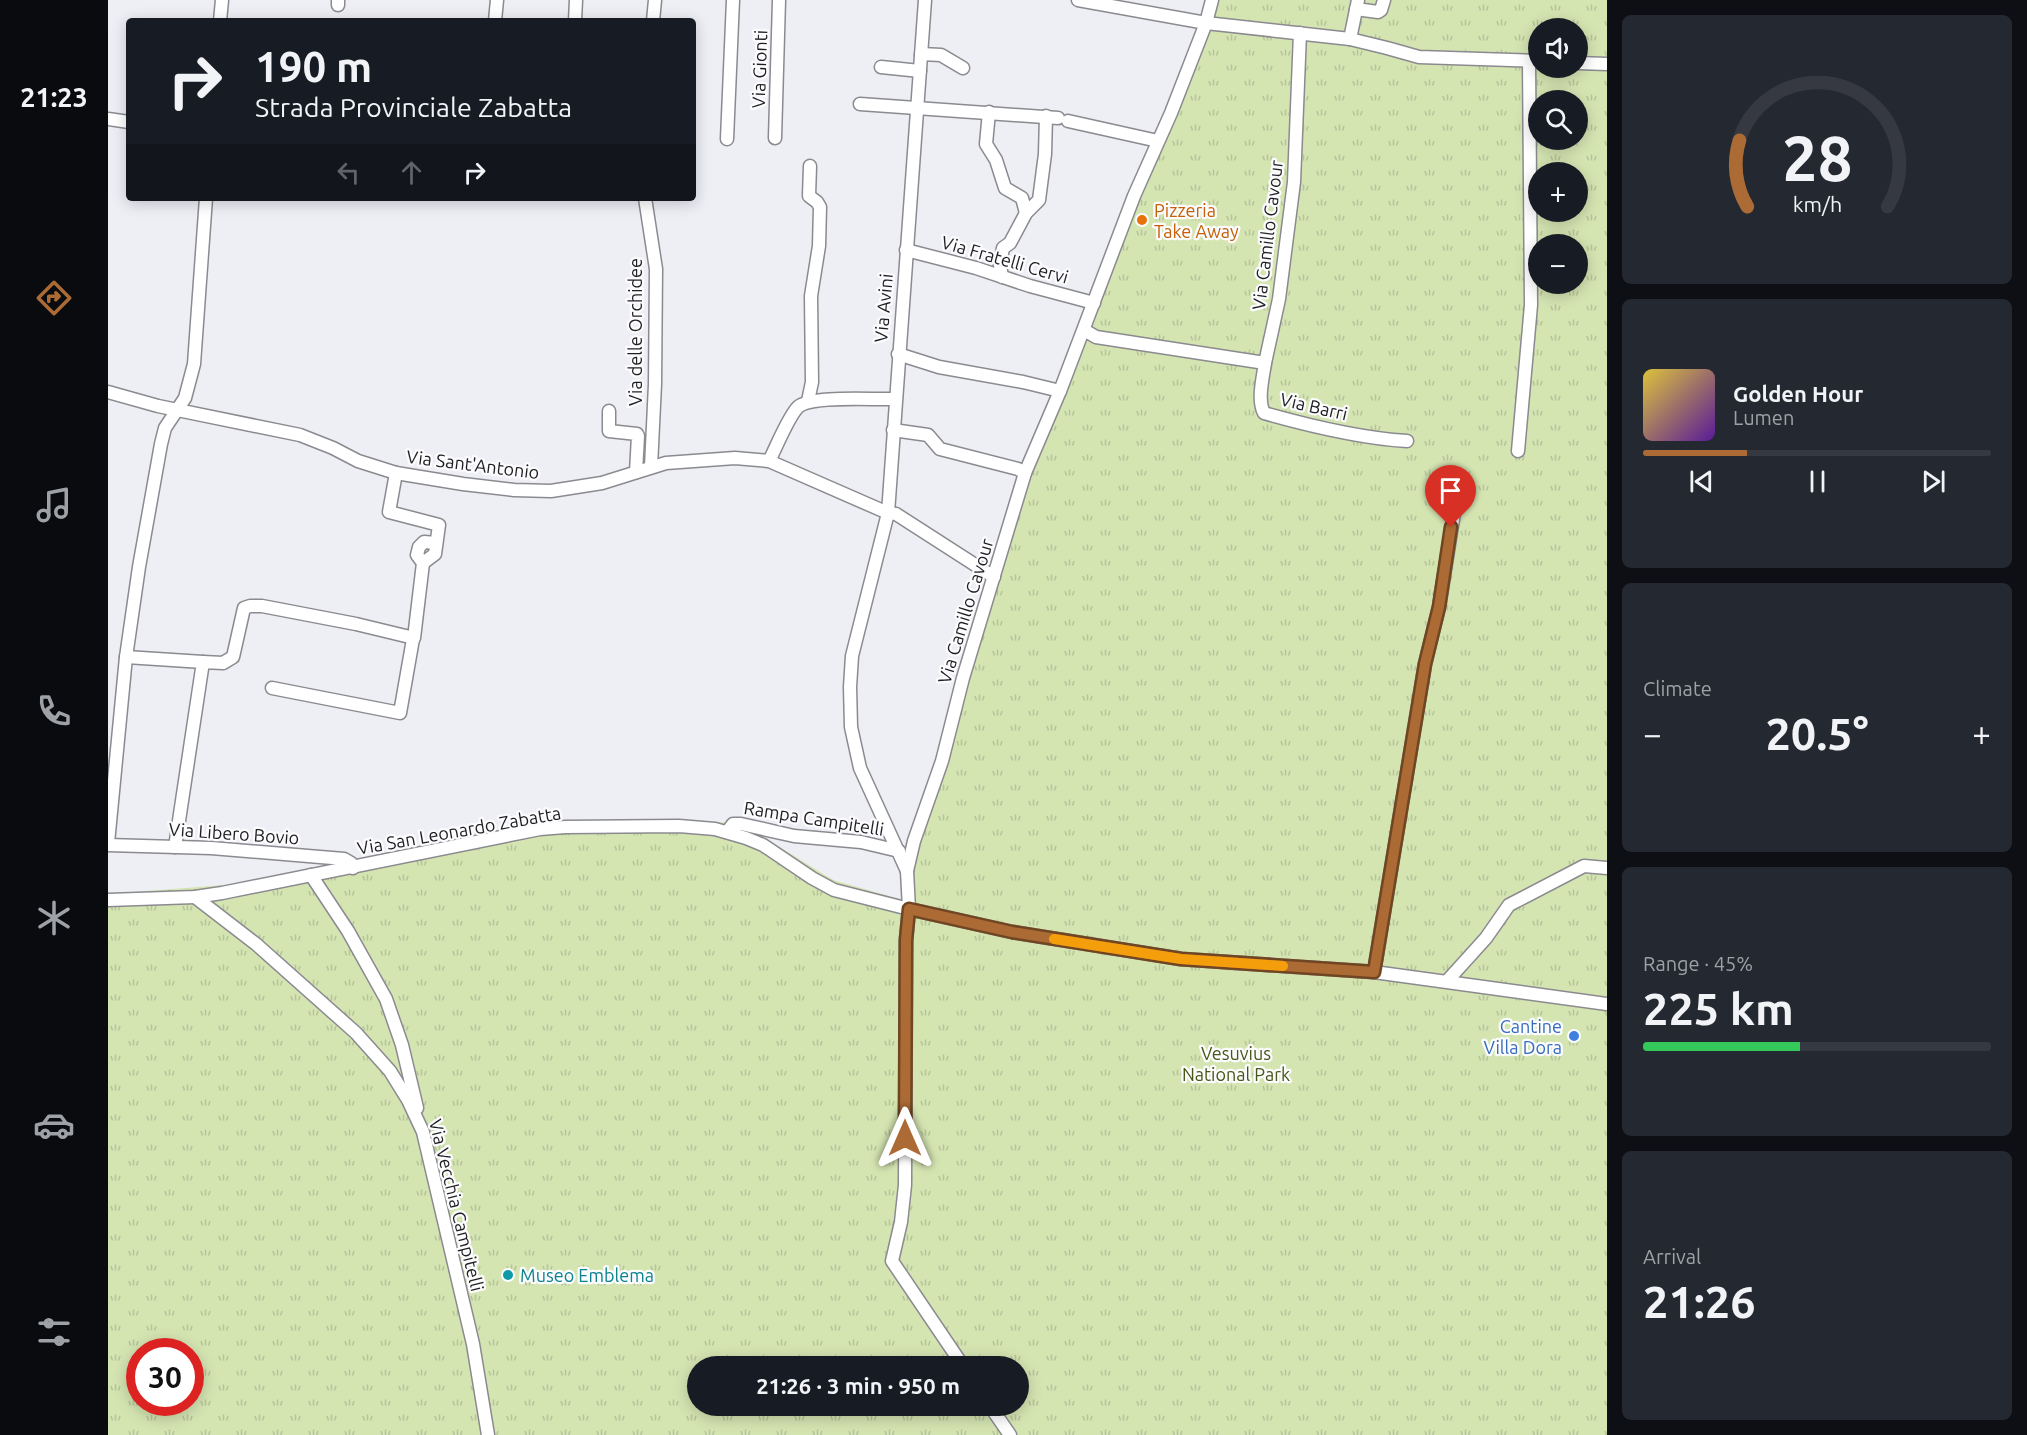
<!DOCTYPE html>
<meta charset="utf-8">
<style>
:root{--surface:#171b24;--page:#242831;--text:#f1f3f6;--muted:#9ea1a6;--line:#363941;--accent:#ac6b35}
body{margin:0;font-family:Ubuntu,sans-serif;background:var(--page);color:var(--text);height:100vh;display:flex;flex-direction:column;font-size:22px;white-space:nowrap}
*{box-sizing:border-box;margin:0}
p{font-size:20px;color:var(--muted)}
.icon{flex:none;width:33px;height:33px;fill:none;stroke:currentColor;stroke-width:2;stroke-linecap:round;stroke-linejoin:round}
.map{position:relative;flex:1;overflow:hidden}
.panel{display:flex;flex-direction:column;gap:15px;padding:15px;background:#0d0f14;width:420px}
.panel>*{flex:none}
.banner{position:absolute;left:18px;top:18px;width:570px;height:183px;border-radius:6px;box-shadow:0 3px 15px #0003;background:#171b24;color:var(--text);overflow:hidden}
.tools{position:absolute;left:1420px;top:18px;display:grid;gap:12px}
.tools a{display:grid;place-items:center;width:60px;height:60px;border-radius:50%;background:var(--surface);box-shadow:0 3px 15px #0003;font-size:30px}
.speed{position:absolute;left:18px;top:1338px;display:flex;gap:12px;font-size:30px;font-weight:700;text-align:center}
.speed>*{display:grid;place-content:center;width:78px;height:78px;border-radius:50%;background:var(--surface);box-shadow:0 3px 15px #0003;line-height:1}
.speed .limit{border:9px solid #d22;background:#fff;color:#111}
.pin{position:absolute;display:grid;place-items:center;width:51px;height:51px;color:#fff;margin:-62px -26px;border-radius:50% 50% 50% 0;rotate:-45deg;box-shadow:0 0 6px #0007}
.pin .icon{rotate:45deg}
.me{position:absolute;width:66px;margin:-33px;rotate:0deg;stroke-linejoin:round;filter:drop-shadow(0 0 4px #0008)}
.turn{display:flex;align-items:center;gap:21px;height:126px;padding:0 30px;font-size:27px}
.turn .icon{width:78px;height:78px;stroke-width:2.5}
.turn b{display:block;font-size:42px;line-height:51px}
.lanes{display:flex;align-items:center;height:57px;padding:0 30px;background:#0003;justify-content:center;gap:30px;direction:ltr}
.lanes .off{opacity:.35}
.big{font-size:45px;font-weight:700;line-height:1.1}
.panel .card{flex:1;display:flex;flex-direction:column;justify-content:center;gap:9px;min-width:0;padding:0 21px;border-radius:9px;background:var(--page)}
.panel .dial{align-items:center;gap:0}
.dial svg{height:156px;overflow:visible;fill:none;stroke:var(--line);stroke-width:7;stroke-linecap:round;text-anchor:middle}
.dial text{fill:var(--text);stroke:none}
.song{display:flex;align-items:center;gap:18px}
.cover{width:72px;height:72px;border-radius:9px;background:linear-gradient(135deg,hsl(50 70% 55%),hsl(270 70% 35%))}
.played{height:6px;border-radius:3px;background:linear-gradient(90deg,var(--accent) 30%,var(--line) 30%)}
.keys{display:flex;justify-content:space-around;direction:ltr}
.heat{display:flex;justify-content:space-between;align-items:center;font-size:33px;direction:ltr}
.charge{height:9px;border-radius:4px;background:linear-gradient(90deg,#34c759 45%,var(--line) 0)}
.trip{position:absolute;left:579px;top:1356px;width:342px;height:60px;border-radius:30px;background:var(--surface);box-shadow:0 3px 15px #0003;font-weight:700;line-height:60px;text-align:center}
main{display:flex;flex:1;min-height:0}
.menu{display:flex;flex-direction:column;width:108px;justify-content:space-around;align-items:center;background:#090b0e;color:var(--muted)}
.menu .icon{width:42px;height:42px}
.menu .current{color:var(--accent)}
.menu b{font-size:27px;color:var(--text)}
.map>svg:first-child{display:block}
.park{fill:url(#park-tufts);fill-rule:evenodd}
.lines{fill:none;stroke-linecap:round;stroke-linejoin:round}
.minor-casing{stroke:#8a8a90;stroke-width:15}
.minor{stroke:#fff;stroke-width:12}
.route-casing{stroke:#704622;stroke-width:15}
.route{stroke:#ac6b35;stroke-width:10}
.slow{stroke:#f59e0b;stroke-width:10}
.food-dot{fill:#e8710a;stroke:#fcfcff;stroke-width:2}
.shop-dot{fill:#3f7fe0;stroke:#fcfcff;stroke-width:2}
.culture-dot{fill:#0f9aa8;stroke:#fcfcff;stroke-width:2}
.labels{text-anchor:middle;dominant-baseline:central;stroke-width:4.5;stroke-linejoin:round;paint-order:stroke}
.street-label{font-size:18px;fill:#1e1e20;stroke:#fcfcff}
.food-label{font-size:18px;fill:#c56008;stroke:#fcfcff;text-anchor:start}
.shop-label{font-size:18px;fill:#366cbe;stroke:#fcfcff;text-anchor:end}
.park-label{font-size:18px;fill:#475717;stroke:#fcfcff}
.culture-label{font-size:18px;fill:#0d838f;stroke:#fcfcff;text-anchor:start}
</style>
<main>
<nav class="menu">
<b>21:23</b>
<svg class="icon current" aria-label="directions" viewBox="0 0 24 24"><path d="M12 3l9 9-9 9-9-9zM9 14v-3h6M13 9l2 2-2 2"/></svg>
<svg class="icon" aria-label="music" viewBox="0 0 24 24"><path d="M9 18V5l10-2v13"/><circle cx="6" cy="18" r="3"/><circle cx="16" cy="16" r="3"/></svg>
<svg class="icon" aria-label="phone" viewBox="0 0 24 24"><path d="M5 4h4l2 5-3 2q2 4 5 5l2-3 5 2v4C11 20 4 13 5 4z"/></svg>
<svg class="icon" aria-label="climate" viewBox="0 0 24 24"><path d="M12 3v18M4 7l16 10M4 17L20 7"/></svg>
<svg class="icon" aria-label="car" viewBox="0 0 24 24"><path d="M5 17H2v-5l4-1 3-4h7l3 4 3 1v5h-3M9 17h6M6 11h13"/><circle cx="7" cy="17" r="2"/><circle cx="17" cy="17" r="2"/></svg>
<svg class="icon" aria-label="filters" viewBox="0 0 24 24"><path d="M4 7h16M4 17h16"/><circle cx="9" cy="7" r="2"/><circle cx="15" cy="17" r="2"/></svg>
</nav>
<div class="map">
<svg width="1499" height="1435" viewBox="0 0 1499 1435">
<defs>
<pattern id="park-tufts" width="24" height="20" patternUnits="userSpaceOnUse" patternTransform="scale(1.5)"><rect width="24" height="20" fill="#d5e5b2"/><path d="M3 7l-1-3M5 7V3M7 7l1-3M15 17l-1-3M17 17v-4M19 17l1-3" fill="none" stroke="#b6c499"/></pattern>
</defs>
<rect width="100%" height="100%" fill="#eeeff5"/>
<path class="park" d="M1100 0H1499V1435H0V894L155 882 238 862 390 830 481 822 566 821 633 823 725 880 795 900 819 797 862 641 991 272 1025 182 1061 108ZM1431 28H1470V68H1431ZM1431 100H1470V140H1431ZM1431 172H1470V212H1431ZM1431 244H1470V284H1431ZM32 1352H82V1402H32ZM590 1366H910V1406H590Z"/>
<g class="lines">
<g class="minor-casing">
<g id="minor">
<polyline points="970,0 1098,23 1242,39 1279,48 1311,57 1431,61"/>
<polyline points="230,5 230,0"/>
<polyline points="1248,9 1270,12 1273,10 1276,0"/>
<polyline points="112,21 114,0"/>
<polyline points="387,21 389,0"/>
<polyline points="467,21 468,0"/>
<polyline points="545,21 547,0"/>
<polyline points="1242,39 1250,0"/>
<polyline points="813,54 833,55 855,68"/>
<polyline points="1470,63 1499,64"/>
<polyline points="773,67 812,71"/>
<polyline points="752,104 950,118"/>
<polyline points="881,112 878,144 888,160 897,188 914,198 918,213"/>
<polyline points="0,119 21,122"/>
<polyline points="960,121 1050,141"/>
<polyline points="667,138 671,0"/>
<polyline points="619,139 625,0"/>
<polyline points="537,198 548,269 547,384 543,467"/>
<polyline points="798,250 868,268 922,286 986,303"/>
<polyline points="894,277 892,265 895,248 902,243 918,213 931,200 937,154 938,116"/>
<polyline points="976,330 988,337 1157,363 1171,299 1186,182 1192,33"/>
<polyline points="790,354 831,367 915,382 952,391"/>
<path d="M1157 363C1155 377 1149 400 1156 413 1202 426 1251 438 1299 441"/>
<polyline points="0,392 50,406 192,435 225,448 250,461 288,473 355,484 406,490 443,491 494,483 558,463 627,458 661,461 780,513 788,514 886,577"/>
<polyline points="700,401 704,382 703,296 711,246 712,207 709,202 701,196 702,166"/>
<polyline points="501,411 501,431 529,434 530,436 528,472"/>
<polyline points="785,430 820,435 832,449 910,469 917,473"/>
<polyline points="1410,451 1423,305 1421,61"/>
<path d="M661 461C668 448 680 417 690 407 703 395 766 400 787 399"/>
<polyline points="288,473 281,512 331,525 327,554 315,563"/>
<polyline points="18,657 95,662"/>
<polyline points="164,688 292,713 305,639"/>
<polyline points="619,832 625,824 633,824 686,836 753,842 791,851"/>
<polyline points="0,843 18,657 31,567 53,444 57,428 77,398 86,364 98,198"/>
<polyline points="0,845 103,848 236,859 243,863 245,868"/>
<polyline points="67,847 95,662 115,663 125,657 136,608 142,606 154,606 248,624 306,638 315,563 309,555 311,547 316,542 328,543"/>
<polyline points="799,871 752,768 743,727 742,687 744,656 780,513 817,0"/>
<polyline points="203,875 240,931 278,999 294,1045 309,1108"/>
<polyline points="87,897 148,944 248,1033 282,1071 300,1100 315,1132 365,1344 380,1435"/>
<polyline points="0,900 87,897 114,893 432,829 457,827 571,826 607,829 638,838 655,845 704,878 726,890 801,909 904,932 1073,959 1266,972 1499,1004"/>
<polyline points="1266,972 1317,664 1331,607 1347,507"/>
<polyline points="1340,980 1378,938 1401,905 1476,866 1499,868"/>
<polyline points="855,1366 784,1261 793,1222 797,1185 798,940 801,909 799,871 806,841 834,761 855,678 917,473 952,391 1026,196 1063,113 1098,23 1104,0"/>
<polyline points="882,1406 902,1435"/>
</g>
</g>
<use href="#minor" class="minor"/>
</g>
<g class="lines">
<g class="route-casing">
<polyline id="route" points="797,1138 798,940 801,909 904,932 1073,959 1266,972 1317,664 1331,607 1343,527"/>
</g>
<use href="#route" class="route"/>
<polyline class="slow" points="946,939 1073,959 1175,966"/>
</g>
<circle class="food-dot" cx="1034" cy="220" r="6"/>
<circle class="shop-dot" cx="1466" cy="1036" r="6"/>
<circle class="culture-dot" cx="400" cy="1275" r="6"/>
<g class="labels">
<g class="street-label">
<text transform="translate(651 69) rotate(-88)">Via Gionti</text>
<text transform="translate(1159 235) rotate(-83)">Via Camillo Cavour</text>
<text transform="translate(897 259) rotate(16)">Via Fratelli Cervi</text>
<text transform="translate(775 308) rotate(-85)">Via Avini</text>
<text transform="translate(527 332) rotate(-90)">Via delle Orchidee</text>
<text transform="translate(1206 406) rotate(13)">Via Barri</text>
<text transform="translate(365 464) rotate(7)">Via Sant'Antonio</text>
<text transform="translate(857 611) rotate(-73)">Via Camillo Cavour</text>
<text transform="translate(706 818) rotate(9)">Rampa Campitelli</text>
<text transform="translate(351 830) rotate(-10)">Via San Leonardo Zabatta</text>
<text transform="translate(126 833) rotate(4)">Via Libero Bovio</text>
<text transform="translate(349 1205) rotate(76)">Via Vecchia Campitelli</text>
</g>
<g class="food-label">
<text x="1046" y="210">Pizzeria<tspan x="1046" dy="21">Take Away</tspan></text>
</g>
<g class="shop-label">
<text x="1454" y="1026">Cantine<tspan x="1454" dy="21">Villa Dora</tspan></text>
</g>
<g class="park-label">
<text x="1128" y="1053">Vesuvius<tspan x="1128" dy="21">National Park</tspan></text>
</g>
<g class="culture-label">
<text x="412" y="1275">Museo Emblema</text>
</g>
</g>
</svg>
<div class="tools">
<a><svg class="icon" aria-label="sound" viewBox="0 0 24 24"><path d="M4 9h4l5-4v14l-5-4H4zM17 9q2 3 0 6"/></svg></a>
<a><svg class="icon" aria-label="search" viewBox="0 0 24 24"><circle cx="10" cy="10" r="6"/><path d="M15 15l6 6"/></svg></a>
<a>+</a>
<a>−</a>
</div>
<div class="speed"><div class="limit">30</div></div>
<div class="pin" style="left:1343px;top:527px;background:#d93025"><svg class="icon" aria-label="arrive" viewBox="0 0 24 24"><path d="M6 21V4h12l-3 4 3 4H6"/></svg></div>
<svg class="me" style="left:797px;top:1138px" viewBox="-20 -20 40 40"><path d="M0-17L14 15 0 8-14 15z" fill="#ac6b35" stroke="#fff" stroke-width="4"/></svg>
<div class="trip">21:26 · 3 min · 950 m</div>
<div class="banner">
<div class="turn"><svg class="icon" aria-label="right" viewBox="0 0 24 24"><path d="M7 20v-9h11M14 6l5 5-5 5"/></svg><div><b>190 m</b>Strada Provinciale Zabatta</div></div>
<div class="lanes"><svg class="icon off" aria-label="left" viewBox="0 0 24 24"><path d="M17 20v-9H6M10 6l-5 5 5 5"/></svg><svg class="icon off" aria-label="ahead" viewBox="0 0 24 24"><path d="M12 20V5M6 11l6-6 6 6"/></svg><svg class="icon" aria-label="right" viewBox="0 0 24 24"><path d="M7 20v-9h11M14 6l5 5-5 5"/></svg></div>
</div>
</div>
<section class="panel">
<div class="card dial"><svg viewBox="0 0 100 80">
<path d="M14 69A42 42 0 1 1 86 69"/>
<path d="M14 69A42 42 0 0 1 10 35" stroke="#ac6b35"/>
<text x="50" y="56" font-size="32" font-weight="700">28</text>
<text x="50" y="72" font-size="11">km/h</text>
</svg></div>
<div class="card">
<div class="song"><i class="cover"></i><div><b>Golden Hour</b><p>Lumen</p></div></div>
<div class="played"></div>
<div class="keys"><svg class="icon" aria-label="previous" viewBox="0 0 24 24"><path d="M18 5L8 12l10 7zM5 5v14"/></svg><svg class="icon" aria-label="pause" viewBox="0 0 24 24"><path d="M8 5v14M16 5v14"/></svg><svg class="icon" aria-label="next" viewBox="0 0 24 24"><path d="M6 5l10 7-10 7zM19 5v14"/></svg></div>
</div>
<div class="card"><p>Climate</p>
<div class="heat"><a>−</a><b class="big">20.5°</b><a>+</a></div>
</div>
<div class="card"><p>Range · 45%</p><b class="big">225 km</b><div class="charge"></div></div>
<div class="card"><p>Arrival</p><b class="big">21:26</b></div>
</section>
</main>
